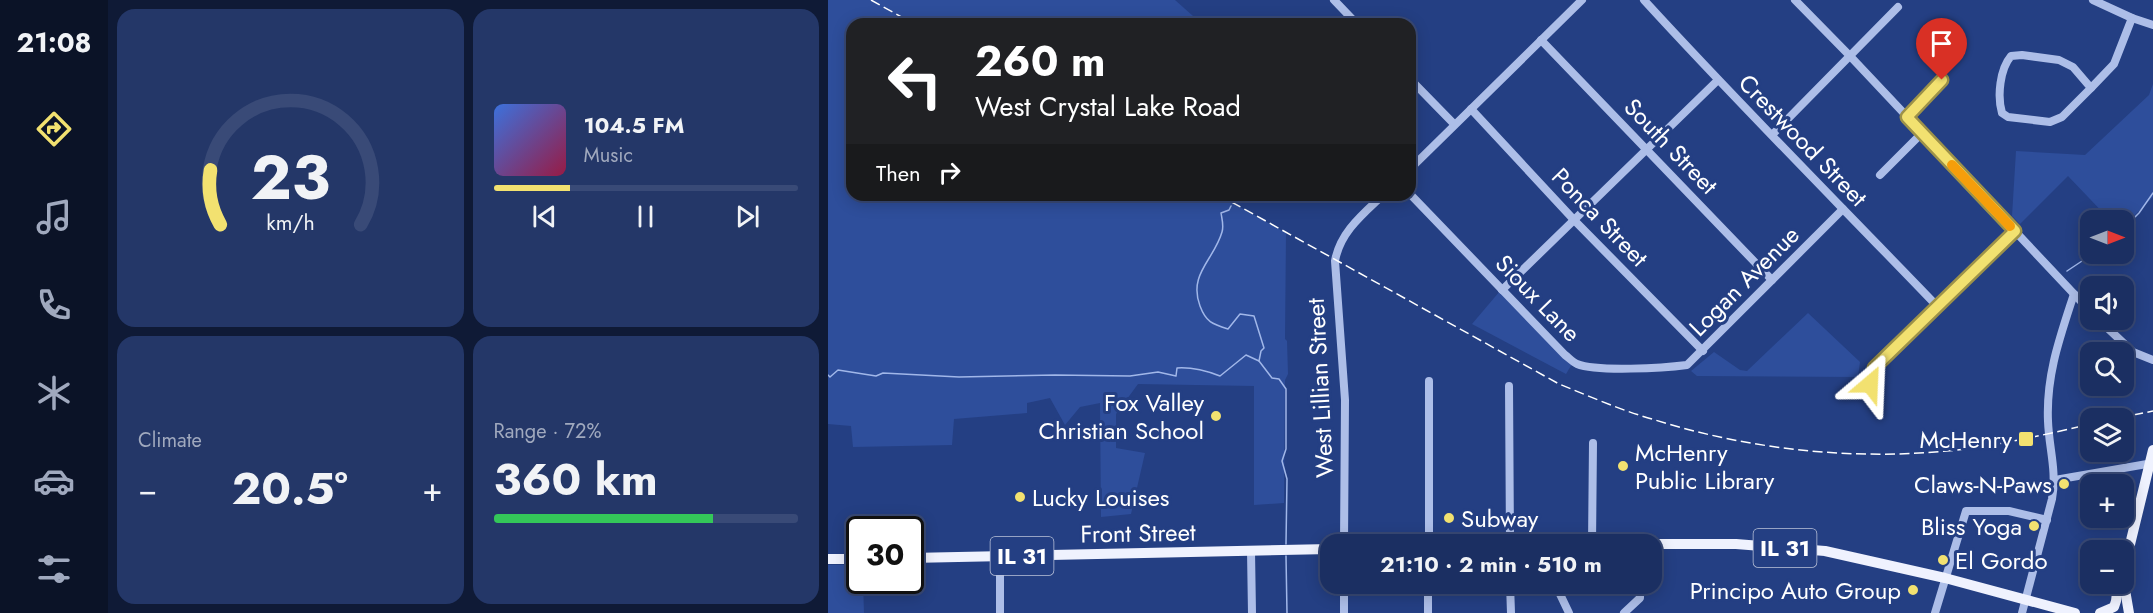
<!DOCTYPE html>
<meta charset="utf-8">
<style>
:root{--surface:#1b2f62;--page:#243768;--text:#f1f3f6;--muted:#a0a9be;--line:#394a77;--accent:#f2e170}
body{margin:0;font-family:Jost,sans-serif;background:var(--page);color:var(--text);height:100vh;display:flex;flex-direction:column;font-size:22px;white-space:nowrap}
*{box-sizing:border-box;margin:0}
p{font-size:20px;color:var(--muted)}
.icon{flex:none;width:33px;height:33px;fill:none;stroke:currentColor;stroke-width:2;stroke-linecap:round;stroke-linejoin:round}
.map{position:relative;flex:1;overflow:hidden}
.panel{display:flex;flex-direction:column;gap:9px;padding:9px;background:#0f1a36;width:720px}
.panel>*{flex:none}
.guide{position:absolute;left:18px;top:18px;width:570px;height:183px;border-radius:18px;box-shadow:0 3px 15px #0003,0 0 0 2px var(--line);background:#202124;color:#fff;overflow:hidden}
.needle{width:39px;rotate:90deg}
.controls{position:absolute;left:1252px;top:210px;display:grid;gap:12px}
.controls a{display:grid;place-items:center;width:54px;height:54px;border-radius:12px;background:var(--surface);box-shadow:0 3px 15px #0003,0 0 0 2px var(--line);font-size:30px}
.speed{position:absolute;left:18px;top:516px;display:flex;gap:12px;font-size:30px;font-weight:700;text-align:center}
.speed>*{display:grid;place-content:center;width:78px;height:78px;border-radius:50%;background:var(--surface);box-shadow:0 3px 15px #0003,0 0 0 2px var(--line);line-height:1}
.speed .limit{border:3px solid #111;border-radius:9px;background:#fff;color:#111}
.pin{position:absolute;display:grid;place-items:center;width:51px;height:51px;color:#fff;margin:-62px -26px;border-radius:50% 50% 50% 0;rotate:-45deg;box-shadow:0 0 6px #0007}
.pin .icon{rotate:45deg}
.me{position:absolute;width:66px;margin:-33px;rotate:26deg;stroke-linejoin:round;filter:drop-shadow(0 0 4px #0008)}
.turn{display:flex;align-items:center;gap:21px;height:126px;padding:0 30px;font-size:27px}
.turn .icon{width:78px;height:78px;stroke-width:2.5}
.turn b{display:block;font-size:42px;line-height:51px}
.then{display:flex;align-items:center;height:57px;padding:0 30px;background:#0003;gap:12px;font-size:22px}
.big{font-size:45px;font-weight:700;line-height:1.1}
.panel .widget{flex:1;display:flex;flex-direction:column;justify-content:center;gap:9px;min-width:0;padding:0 21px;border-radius:18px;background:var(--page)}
.panel .dial{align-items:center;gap:0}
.dial svg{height:156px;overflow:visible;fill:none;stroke:var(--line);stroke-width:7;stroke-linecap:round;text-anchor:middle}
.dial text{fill:var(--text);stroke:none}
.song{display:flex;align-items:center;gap:18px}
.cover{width:72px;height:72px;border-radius:9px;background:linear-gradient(135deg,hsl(220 70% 55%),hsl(340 70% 35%))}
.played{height:6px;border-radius:3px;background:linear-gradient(90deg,var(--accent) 25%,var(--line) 25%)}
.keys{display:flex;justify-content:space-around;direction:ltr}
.heat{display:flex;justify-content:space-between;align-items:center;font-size:33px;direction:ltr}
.charge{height:9px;border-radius:4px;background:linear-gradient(90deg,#34c759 72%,var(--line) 0)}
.panel .tiles{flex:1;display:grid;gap:9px;grid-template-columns:repeat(2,1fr)}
.trip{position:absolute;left:492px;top:534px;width:342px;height:60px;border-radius:18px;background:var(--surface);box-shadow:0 3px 15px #0003,0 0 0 2px var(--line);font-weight:700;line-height:60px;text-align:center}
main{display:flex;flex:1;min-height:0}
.tab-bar{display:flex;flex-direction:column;width:108px;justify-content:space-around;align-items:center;background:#0b1327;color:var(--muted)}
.tab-bar .icon{width:42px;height:42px}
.tab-bar .selected{color:var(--accent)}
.tab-bar b{font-size:27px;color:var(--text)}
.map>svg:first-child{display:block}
.green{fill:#2e4e9b}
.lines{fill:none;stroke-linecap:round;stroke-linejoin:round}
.stream{stroke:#a1b7e9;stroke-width:1.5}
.minor{stroke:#adbee8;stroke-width:8}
.major{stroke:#eff2fe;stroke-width:10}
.rail{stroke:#fff;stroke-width:1.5;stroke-dasharray:10 4.5;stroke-linecap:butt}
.route-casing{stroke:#9d9249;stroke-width:15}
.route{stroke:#f2e170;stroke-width:10}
.slow{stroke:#f59e0b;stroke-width:10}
.poi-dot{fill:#f2e170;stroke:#243f83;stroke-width:2}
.labels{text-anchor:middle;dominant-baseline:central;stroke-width:6;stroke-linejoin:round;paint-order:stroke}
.shield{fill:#243f83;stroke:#bdc5da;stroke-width:1.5}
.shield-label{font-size:22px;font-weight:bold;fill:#fff}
.street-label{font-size:24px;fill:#fff;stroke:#243f83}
.poi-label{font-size:24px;fill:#fff;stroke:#243f83;text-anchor:end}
</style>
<main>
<nav class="tab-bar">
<b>21:08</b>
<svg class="icon selected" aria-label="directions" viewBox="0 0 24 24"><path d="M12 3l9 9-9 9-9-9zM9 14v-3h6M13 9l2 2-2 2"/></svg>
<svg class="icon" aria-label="music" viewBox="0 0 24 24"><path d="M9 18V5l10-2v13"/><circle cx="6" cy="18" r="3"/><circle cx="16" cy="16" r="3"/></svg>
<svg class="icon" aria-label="phone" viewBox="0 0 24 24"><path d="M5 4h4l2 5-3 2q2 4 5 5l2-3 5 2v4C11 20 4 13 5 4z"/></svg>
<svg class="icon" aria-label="climate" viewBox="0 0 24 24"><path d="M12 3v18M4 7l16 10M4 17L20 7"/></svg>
<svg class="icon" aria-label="car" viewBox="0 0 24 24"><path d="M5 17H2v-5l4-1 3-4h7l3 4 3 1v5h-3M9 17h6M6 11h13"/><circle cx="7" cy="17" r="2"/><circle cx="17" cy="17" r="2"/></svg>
<svg class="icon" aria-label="filters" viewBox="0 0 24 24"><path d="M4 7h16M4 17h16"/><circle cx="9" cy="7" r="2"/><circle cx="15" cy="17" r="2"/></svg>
</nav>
<section class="panel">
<div class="tiles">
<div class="widget dial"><svg viewBox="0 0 100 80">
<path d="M14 69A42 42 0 1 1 86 69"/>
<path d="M14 69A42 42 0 0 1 9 41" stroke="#f2e170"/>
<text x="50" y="56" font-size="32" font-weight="700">23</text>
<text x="50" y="72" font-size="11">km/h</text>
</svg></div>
<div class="widget">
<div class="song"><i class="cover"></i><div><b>104.5 FM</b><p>Music</p></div></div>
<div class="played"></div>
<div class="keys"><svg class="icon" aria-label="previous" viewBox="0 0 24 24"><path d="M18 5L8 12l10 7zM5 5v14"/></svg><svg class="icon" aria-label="pause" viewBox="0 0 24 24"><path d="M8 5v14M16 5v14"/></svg><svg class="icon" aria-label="next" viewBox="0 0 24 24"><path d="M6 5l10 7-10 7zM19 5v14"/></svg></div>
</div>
<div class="widget"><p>Climate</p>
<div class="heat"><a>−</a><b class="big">20.5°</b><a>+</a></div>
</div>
<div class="widget"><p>Range · 72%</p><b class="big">360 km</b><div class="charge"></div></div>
</div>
</section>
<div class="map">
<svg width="1325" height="613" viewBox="0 0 1325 613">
<rect width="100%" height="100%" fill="#243f83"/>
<g class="green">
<polygon points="0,0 347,0 374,24 24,24 24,195 391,195 458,233 457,339 459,341 460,374 457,380 456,503 426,505 426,386 310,384 288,414 288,448 317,453 303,514 273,517 272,403 252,407 237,425 222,398 199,403 199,413 126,419 124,445 25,447 23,426 0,424"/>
<polygon points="1325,84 1325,197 1296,226 1296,220 1282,220 1240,176 1192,224 1184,216 1188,151 1257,155 1321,95"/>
<polygon points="672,291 744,364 738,374 644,324"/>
<polygon points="980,313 1032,362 1030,377 869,376 863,371 886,352 912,370 919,371"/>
<polygon points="0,565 31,565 32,580 35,581 36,613 0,613"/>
</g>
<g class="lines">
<g class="stream">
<path d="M403 206 401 210 393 213C394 219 396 226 394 232 386 260 360 274 372 306 378 322 384 324 400 329L412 314 426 316 436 348 433 351 431 361 444 378 451 379 458 389V449L454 461 459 479 458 544"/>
<polyline points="1296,228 1311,213 1325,193"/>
<polyline points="1239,271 1254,261 1263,251"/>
<path d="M0 375 2 377 10 370 48 376 55 373 131 377 227 375 302 376 330 372 348 376 349 368C364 367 379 371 392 376L418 355 431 361"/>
<polyline points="458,556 459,613"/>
</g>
<g class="minor">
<polyline points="506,0 529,24"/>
<path d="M816 0C911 104 1011 204 1109 306"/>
<polyline points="967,0 1022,56 1263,312"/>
<polyline points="1265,0 1304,18 1325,25"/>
<polyline points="713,40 944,280"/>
<path d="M1194 55 1231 60 1245 67 1263 88 1234 117 1222 122 1180 117 1174 113C1169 96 1172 69 1183 56Z"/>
<polyline points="582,79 626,124"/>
<polyline points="1263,88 1286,64 1304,18"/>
<polyline points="643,109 747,221 875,351"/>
<polyline points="1079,117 1114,80"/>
<polyline points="945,134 1070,7"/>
<polyline points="582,169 754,0"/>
<polyline points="1052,175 1094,133"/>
<path d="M582 194 737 355C741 358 745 362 749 364 769 372 836 368 859 365L1015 209"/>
<polyline points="674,290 890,80"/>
<polyline points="1271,320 1305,352 1325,360"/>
<polyline points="1042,384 1046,368 1187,231"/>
<polyline points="681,386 682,544"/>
<polyline points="1227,480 1325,463"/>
<path d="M516 544 517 400 507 261C512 232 535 214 555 195"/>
<polyline points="601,544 601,381"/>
<polyline points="764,544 765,443"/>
<polyline points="423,551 424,613"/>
<polyline points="172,556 172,613"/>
<polyline points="516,584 516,613"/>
<polyline points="682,584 683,613"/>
<polyline points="730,584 731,592 741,613"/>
<polyline points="600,613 600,584"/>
<polyline points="796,613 812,598 812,584"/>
<polyline points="1107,613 1138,511 1181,511 1219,520"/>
<path d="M1194 613 1224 499C1229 470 1221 449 1220 421 1218 375 1232 337 1246 294"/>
</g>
<g class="major">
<polyline points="793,544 908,544 997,551 1117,578 1247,613"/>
<polyline points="82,558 502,549"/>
<polyline points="0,559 32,559"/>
<polyline points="1296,569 1325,450"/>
<polyline points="1296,584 1301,613"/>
<polyline points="1272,613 1286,607 1288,601 1290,584"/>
</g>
<g class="rail">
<polyline points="43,0 86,24"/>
<path d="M391 195 731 384C761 396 792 410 824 419 922 450 1027 461 1129 450 1174 445 1219 434 1263 424"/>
<polyline points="1291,418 1325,411"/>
</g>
</g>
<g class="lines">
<g class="route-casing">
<polyline id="route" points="1042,384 1046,368 1187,231 1079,117 1114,80"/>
</g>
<use href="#route" class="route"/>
<polyline class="slow" points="1124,165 1182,226"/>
</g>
<g class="poi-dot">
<circle cx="388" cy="416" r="6"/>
<rect x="1190" y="431" width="16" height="16" rx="3"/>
<circle cx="795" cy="466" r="6"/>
<circle cx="1236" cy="484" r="6"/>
<circle cx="192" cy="497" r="6"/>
<circle cx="621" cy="518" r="6"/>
<circle cx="1206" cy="526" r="6"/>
<circle cx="1115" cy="560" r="6"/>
<circle cx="1085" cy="590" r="6"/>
</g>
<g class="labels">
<g class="shield">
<rect x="925.5" y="529" width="63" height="38" rx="4.5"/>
<rect x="162.5" y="537" width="63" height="38" rx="4.5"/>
</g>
<g class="shield-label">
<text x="957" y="548">IL 31</text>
<text x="194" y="556">IL 31</text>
</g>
<g class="street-label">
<text transform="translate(975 140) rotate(46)">Crestwood Street</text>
<text transform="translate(843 146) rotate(46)">South Street</text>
<text transform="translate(772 217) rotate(46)">Ponca Street</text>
<text transform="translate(916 281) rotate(-45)">Logan Avenue</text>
<text transform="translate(710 298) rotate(46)">Sioux Lane</text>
<text transform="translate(492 388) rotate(-93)">West Lillian Street</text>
<text transform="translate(310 533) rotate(-1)">Front Street</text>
</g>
<g class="poi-label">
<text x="376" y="402">Fox Valley<tspan x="376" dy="28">Christian School</tspan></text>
<text x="1184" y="439">McHenry</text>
<text x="807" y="452" text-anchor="start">McHenry<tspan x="807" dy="28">Public Library</tspan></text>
<text x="1224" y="484">Claws-N-Paws</text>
<text x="204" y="497" text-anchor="start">Lucky Louises</text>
<text x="633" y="518" text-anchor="start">Subway</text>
<text x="1194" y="526">Bliss Yoga</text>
<text x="1127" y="560" text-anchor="start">El Gordo</text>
<text x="1073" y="590">Principo Auto Group</text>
</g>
</g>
</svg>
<div class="controls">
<a><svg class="needle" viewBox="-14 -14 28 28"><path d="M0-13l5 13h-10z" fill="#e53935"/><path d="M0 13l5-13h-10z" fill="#a0a9be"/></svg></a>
<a><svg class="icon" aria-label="sound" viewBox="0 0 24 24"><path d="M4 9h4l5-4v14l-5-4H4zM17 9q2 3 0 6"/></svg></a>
<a><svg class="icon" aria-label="search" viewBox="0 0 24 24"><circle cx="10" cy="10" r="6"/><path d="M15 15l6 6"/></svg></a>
<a><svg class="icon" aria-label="layers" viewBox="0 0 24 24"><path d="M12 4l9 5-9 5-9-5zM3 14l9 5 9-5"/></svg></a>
<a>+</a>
<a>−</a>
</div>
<div class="speed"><div class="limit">30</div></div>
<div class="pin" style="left:1114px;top:80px;background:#d93025"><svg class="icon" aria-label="arrive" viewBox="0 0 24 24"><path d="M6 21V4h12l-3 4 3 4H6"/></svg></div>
<svg class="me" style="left:1042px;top:384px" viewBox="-20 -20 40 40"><path d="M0-17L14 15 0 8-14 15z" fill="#f2e170" stroke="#fff" stroke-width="4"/></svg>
<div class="trip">21:10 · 2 min · 510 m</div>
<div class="guide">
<div class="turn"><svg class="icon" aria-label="left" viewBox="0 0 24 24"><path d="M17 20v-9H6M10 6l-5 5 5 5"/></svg><div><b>260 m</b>West Crystal Lake Road</div></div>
<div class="then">Then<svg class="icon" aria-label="right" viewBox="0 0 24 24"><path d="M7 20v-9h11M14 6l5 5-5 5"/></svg></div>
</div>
</div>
</main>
